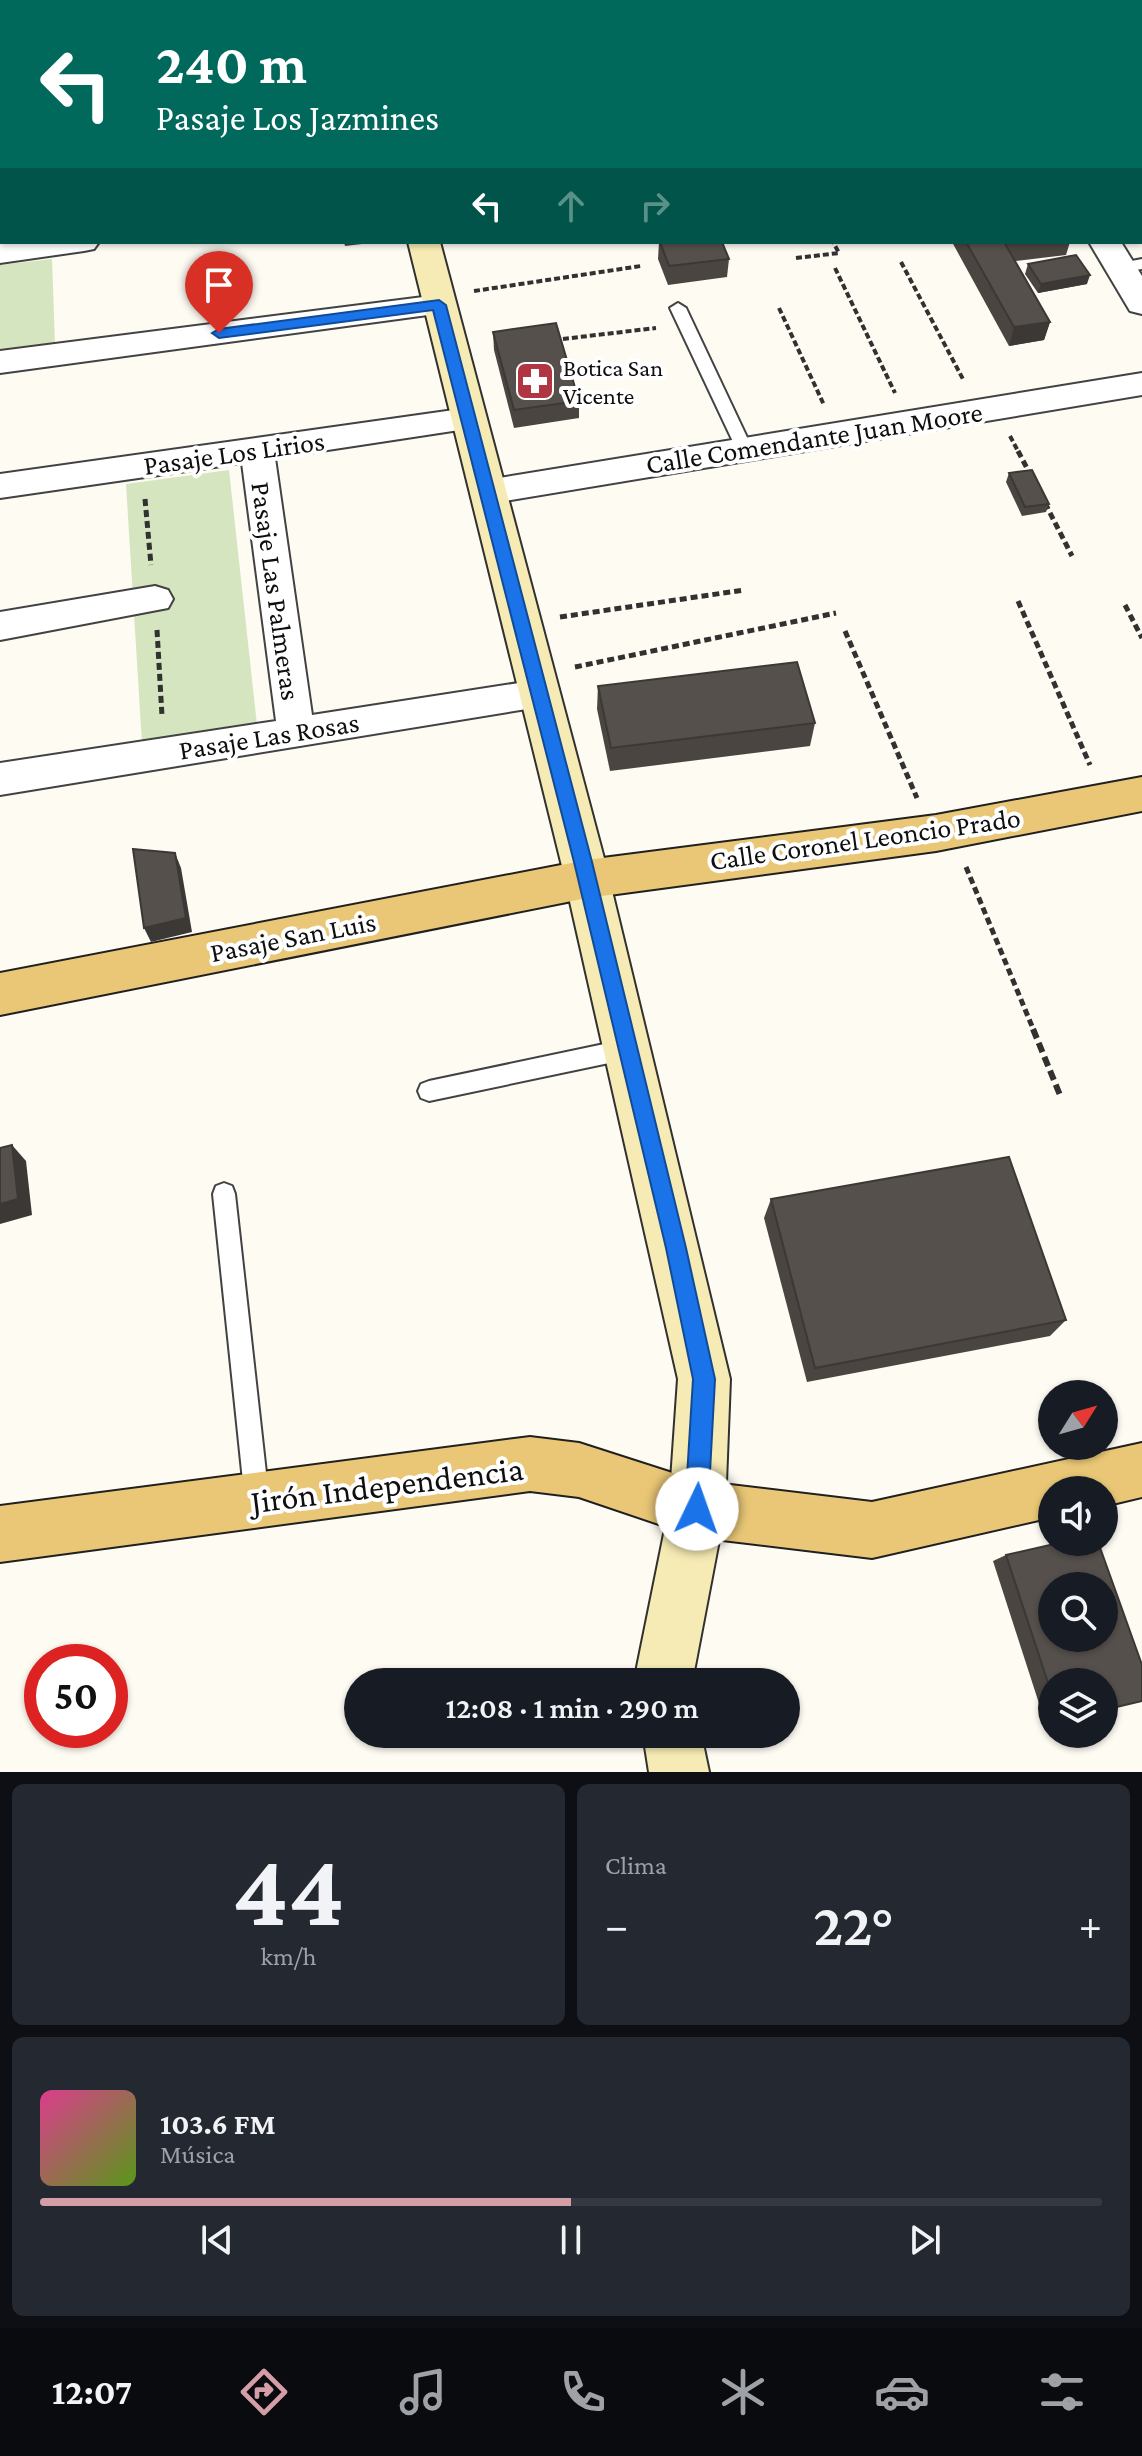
<!DOCTYPE html>
<html lang="es">
<meta charset="utf-8">
<style>
:root{--surface:#171b24;--page:#242831;--text:#f1f3f6;--muted:#9ea1a6;--line:#363941;--accent:#d39ea5}
body{margin:0;font-family:"Crimson Pro",serif;background:var(--page);color:var(--text);height:100vh;display:flex;flex-direction:column;font-size:30px;white-space:nowrap}
*{box-sizing:border-box;margin:0}
p{font-size:26px;color:var(--muted)}
.icon{flex:none;width:44px;height:44px;fill:none;stroke:currentColor;stroke-width:2;stroke-linecap:round;stroke-linejoin:round}
.map{position:relative;height:1772px;overflow:hidden}
.panel{display:flex;flex-direction:column;gap:12px;padding:12px;background:#0d0f14;flex:1}
.panel>*{flex:none}
.top-card{position:absolute;left:0px;top:0px;width:1142px;height:244px;box-shadow:0 2px 6px #0004;background:#00695c;color:#fff;overflow:hidden}
.needle{width:52px;rotate:53deg}
.tools{position:absolute;left:1038px;top:1380px;display:grid;gap:16px}
.tools a{display:grid;place-items:center;width:80px;height:80px;border-radius:50%;background:var(--surface);box-shadow:0 2px 6px #0004;font-size:40px}
.speed{position:absolute;left:24px;top:1644px;display:flex;gap:16px;font-size:40px;font-weight:700;text-align:center}
.speed>*{display:grid;place-content:center;width:104px;height:104px;border-radius:50%;background:var(--surface);box-shadow:0 2px 6px #0004;line-height:1}
.speed .limit{border:12px solid #d22;background:#fff;color:#111}
.pin{position:absolute;display:grid;place-items:center;width:68px;height:68px;color:#fff;margin:-82px -34px;border-radius:50% 50% 50% 0;rotate:-45deg;box-shadow:0 0 8px #0007}
.pin .icon{rotate:45deg}
.me{position:absolute;width:88px;margin:-44px;rotate:3deg;stroke-linejoin:round;filter:drop-shadow(0 0 6px #0008)}
.turn{display:flex;align-items:center;gap:28px;height:168px;padding:0 24px;font-size:36px}
.turn .icon{width:104px;height:104px;stroke-width:2.5}
.turn b{display:block;font-size:56px;line-height:68px}
.lanes{display:flex;align-items:center;height:76px;padding:0 24px;background:#0003;justify-content:center;gap:40px;direction:ltr}
.lanes .off{opacity:.35}
.big{font-size:60px;font-weight:600;line-height:1.1}
.panel .tile{flex:1;display:flex;flex-direction:column;justify-content:center;gap:12px;min-width:0;padding:0 28px;border-radius:12px;background:var(--page)}
.panel .dial{align-items:center;gap:0}
.dial b{font-size:104px;line-height:1}
.song{display:flex;align-items:center;gap:24px}
.cover{width:96px;height:96px;border-radius:12px;background:linear-gradient(135deg,hsl(330 70% 55%),hsl(90 70% 35%))}
.played{height:8px;border-radius:4px;background:linear-gradient(90deg,var(--accent) 50%,var(--line) 50%)}
.keys{display:flex;justify-content:space-around;direction:ltr}
.heat{display:flex;justify-content:space-between;align-items:center;font-size:44px;direction:ltr}
.panel .tiles{flex:1;display:grid;gap:12px;grid-template-columns:1fr 1fr}
.tile:last-child{grid-column:span 2}
.trip{position:absolute;left:344px;top:1668px;width:456px;height:80px;border-radius:40px;background:var(--surface);box-shadow:0 2px 6px #0004;font-weight:600;line-height:80px;text-align:center}
.dock{display:flex;height:128px;justify-content:space-around;align-items:center;background:#090b0e;color:var(--muted)}
.dock .icon{width:56px;height:56px}
.dock .on{color:var(--accent)}
.dock b{font-size:36px;color:var(--text)}
.map>svg:first-child{display:block}
.green{fill:#d4e5bf}
.lines{fill:none;stroke-linecap:round;stroke-linejoin:round}
.service-casing{stroke:#424242;stroke-width:4}
.minor-casing{stroke:#424242;stroke-width:4}
.tertiary-casing{stroke:#424242;stroke-width:4}
.secondary-casing{stroke:#313131;stroke-width:4}
.primary-casing{stroke:#202020;stroke-width:4}
.path-far2{stroke:#313131;stroke-width:4;stroke-dasharray:6 3;stroke-linecap:butt}
.path-far1{stroke:#313131;stroke-width:5;stroke-dasharray:7 4;stroke-linecap:butt}
.path{stroke:#313131;stroke-width:6;stroke-dasharray:10 5;stroke-linecap:butt}
.service{fill:#fff;fill-rule:evenodd}
.minor{fill:#fff;fill-rule:evenodd}
.tertiary{fill:#fff;fill-rule:evenodd}
.secondary{fill:#f6ebb4;fill-rule:evenodd}
.primary{fill:#e9c776;fill-rule:evenodd}
.wall{fill:#4a4541}
.shaded-wall{fill:#3c3835}
.building{fill:#56504c;stroke:#3c3835;stroke-width:2;fill-rule:evenodd}
.route{fill:#1a73e8;stroke:#114b97;stroke-width:2}
.labels{text-anchor:middle;dominant-baseline:central;stroke-width:8;stroke-linejoin:round;paint-order:stroke}
.far-poi-label{font-size:24px;fill:#0f0f0f;stroke:#fff;text-anchor:start}
.street-label{font-size:28px;fill:#0f0f0f;stroke:#fff}
.near-street-label{font-size:34px;fill:#0f0f0f;stroke:#fff}
</style>
<div class="map">
<svg width="1142" height="1772" viewBox="0 0 1142 1772">
<rect width="100%" height="100%" fill="#fdfbf2"/>
<g class="green">
<polygon points="52,259 55,345 0,351 0,265"/>
<polygon points="229,470 257,725 142,743 126,484"/>
</g>
<g class="lines">
<g class="service-casing">
<g id="service">
<polygon points="1142,259 1142,269 1121,272 1113,267 1116,264"/>
<polygon points="678,303 686,308 752,448 750,452 744,454 736,448 670,308"/>
<polygon points="628,1039 636,1042 639,1049 636,1056 628,1059 429,1101 421,1098 418,1091 421,1084 429,1081"/>
<polygon points="224,1183 232,1186 235,1194 269,1500 266,1509 257,1512 248,1509 245,1500 213,1194 216,1186"/>
</g>
</g>
<g class="minor-casing">
<g id="minor">
<polygon points="323,0 364,0 322,2"/>
<rect x="0" y="36" width="2" height="16"/>
<rect x="1140" y="63" width="2" height="16"/>
<rect x="0" y="136" width="2" height="16"/>
<polygon points="99,242 94,249 84,251 0,263 0,243"/>
<polygon points="439,295 450,298 454,305 450,312 0,373 0,351"/>
<polygon points="1142,373 1142,395 487,504 475,501 470,492 475,483 487,480"/>
<polygon points="468,408 479,411 484,419 479,427 275,458 312,715 538,680 551,685 556,695 551,705 0,795 0,763 276,721 242,463 0,498 0,474"/>
<polygon points="155,586 168,590 173,599 168,608 0,640 0,612"/>
</g>
</g>
<g class="tertiary-casing">
<g id="tertiary">
<polygon points="945,0 974,0 975,2 946,2"/>
<polygon points="1089,242 1121,242 1142,276 1142,314 1130,311"/>
</g>
</g>
<g class="secondary-casing">
<g id="secondary">
<polygon points="348,0 376,0 377,2 349,2"/>
<polygon points="408,242 440,242 605,862 730,1379 725,1509 692,1682 634,1682 669,1509 678,1379 561,862"/>
<polygon points="643,1734 701,1734 709,1772 649,1772"/>
</g>
</g>
<g class="primary-casing">
<g id="primary">
<polygon points="1142,777 1142,811 936,851 587,898 0,1015 0,973 587,860 936,815"/>
<polygon points="530,1437 579,1443 697,1481 872,1502 1142,1443 1142,1497 1104,1506 1104,1490 1052,1490 1052,1517 872,1558 697,1537 579,1497 530,1491 0,1562 0,1506"/>
</g>
</g>
<g class="path-far2">
<polyline points="823,2 837,0"/>
<polyline points="796,258 839,253 833,242"/>
<polyline points="901,262 964,381"/>
<polyline points="835,268 895,393"/>
<polyline points="474,291 641,266"/>
<polyline points="779,308 824,405"/>
<polyline points="554,340 656,328"/>
<polyline points="1010,436 1019,453"/>
</g>
<g class="path-far1">
<polyline points="1018,451 1031,476"/>
<polyline points="145,499 151,565"/>
<polyline points="1045,503 1072,556"/>
<polyline points="1018,601 1090,765"/>
<polyline points="1125,605 1142,638"/>
<polyline points="560,617 744,590"/>
<polyline points="157,630 162,716"/>
<polyline points="845,631 917,798"/>
<polyline points="575,667 836,613"/>
<polyline points="966,867 1034,1031"/>
</g>
<polyline class="path" points="1033,1029 1060,1095"/>
<use href="#service" class="service"/>
<use href="#minor" class="minor"/>
<use href="#tertiary" class="tertiary"/>
<use href="#secondary" class="secondary"/>
<use href="#primary" class="primary"/>
</g>
<g class="wall">
<polygon points="240,0 261,0 242,2"/>
<polygon points="1140,74 1142,74 1142,116 1140,114"/>
<polygon points="344,242 379,242 345,246"/>
<polygon points="659,242 722,242 729,259 727,277 668,285 658,259"/>
<polygon points="952,242 1070,242 1066,255 1015,261 1050,322 1044,340 1009,346"/>
<polygon points="1028,264 1087,284 1038,293 1025,274"/>
<polygon points="493,332 579,401 579,418 514,428 494,350"/>
<polygon points="1009,473 1049,504 1046,512 1022,516 1006,482"/>
<polygon points="598,686 815,723 810,746 610,771 597,709"/>
<polygon points="771,1199 1066,1320 1050,1336 807,1382 764,1218"/>
<polygon points="1006,1555 1052,1682 1052,1722 1045,1722 993,1561"/>
</g>
<g class="shaded-wall">
<polygon points="1090,275 1087,284 1038,293 1041,284"/>
<polygon points="1050,322 1044,340 1009,346 1014,327"/>
<polygon points="175,853 181,868 192,932 151,942 144,928"/>
<polygon points="12,1145 26,1161 32,1215 0,1224 0,1204"/>
</g>
<g class="building">
<polygon points="1140,74 1142,74 1142,90 1140,88"/>
<polygon points="660,242 722,242 729,259 669,266"/>
<polygon points="966,242 1004,242 1050,322 1014,327"/>
<polygon points="1076,255 1090,275 1041,284 1028,264"/>
<polygon points="556,323 579,401 514,410 493,332"/>
<polygon points="1032,470 1049,504 1025,507 1009,473"/>
<polygon points="797,662 815,723 611,748 598,686"/>
<polygon points="133,849 175,853 186,918 144,928"/>
<polygon points="12,1145 18,1199 0,1204 0,1148"/>
<polygon points="1009,1157 1066,1320 815,1368 771,1199"/>
<path d="M1063 1542H1098L1142 1665V1701L1104 1710V1682H1052V1695L1006 1555ZM1052 1586H1104V1638H1052Z"/>
</g>
<polygon class="route" points="439,300 446,305 592,862 686,1248 715,1379 708,1509 705,1517 697,1520 689,1517 685,1509 693,1379 666,1248 574,862 433,310 219,338 212,333 219,329"/>
<defs>
<g id="pharmacy-square" transform="scale(2)"><rect x="-9" y="-9" width="18" height="18" rx="4" fill="#af3642" stroke="#fff"/><path d="M-2-6h4v4h4v4h-4v4h-4v-4h-4v-4h4Z" fill="#fff"/></g>
</defs>
<g fill-rule="evenodd">
<use href="#pharmacy-square" x="535" y="381"/>
</g>
<g class="labels">
<g class="far-poi-label">
<text x="563" y="367">Botica San<tspan x="563" dy="28">Vicente</tspan></text>
</g>
<g class="street-label">
<text transform="translate(814 438) rotate(-9)">Calle Comendante Juan Moore</text>
<text transform="translate(234 453) rotate(-8)">Pasaje Los Lirios</text>
<text transform="translate(276 591) rotate(82)">Pasaje Las Palmeras</text>
<text transform="translate(269 736) rotate(-9)">Pasaje Las Rosas</text>
<text transform="translate(865 839) rotate(-8)">Calle Coronel Leoncio Prado</text>
<text transform="translate(293 937) rotate(-11)">Pasaje San Luis</text>
</g>
<g class="near-street-label">
<text transform="translate(387 1485) rotate(-7)">Jirón Independencia</text>
</g>
</g>
</svg>
<div class="tools">
<a><svg class="needle" viewBox="-14 -14 28 28"><path d="M0-13l5 13h-10z" fill="#e53935"/><path d="M0 13l5-13h-10z" fill="#9ea1a6"/></svg></a>
<a><svg class="icon" aria-label="sound" viewBox="0 0 24 24"><path d="M4 9h4l5-4v14l-5-4H4zM17 9q2 3 0 6"/></svg></a>
<a><svg class="icon" aria-label="search" viewBox="0 0 24 24"><circle cx="10" cy="10" r="6"/><path d="M15 15l6 6"/></svg></a>
<a><svg class="icon" aria-label="layers" viewBox="0 0 24 24"><path d="M12 4l9 5-9 5-9-5zM3 14l9 5 9-5"/></svg></a>
</div>
<div class="speed"><div class="limit">50</div></div>
<div class="pin" style="left:219px;top:333px;background:#d93025"><svg class="icon" aria-label="arrive" viewBox="0 0 24 24"><path d="M6 21V4h12l-3 4 3 4H6"/></svg></div>
<svg class="me" style="left:697px;top:1509px" viewBox="-20 -20 40 40"><circle r="19" fill="#fff"/><path d="M0-13L10 11 0 6-10 11z" fill="#1a73e8"/></svg>
<div class="trip">12:08 · 1 min · 290 m</div>
<div class="top-card">
<div class="turn"><svg class="icon" aria-label="left" viewBox="0 0 24 24"><path d="M17 20v-9H6M10 6l-5 5 5 5"/></svg><div><b>240 m</b>Pasaje Los Jazmines</div></div>
<div class="lanes"><svg class="icon" aria-label="left" viewBox="0 0 24 24"><path d="M17 20v-9H6M10 6l-5 5 5 5"/></svg><svg class="icon off" aria-label="ahead" viewBox="0 0 24 24"><path d="M12 20V5M6 11l6-6 6 6"/></svg><svg class="icon off" aria-label="right" viewBox="0 0 24 24"><path d="M7 20v-9h11M14 6l5 5-5 5"/></svg></div>
</div>
</div>
<section class="panel">
<div class="tiles">
<div class="tile dial"><b>44</b><p>km/h</p></div>
<div class="tile"><p>Clima</p>
<div class="heat"><a>−</a><b class="big">22°</b><a>+</a></div>
</div>
<div class="tile">
<div class="song"><i class="cover"></i><div><b>103.6 FM</b><p>Música</p></div></div>
<div class="played"></div>
<div class="keys"><svg class="icon" aria-label="previous" viewBox="0 0 24 24"><path d="M18 5L8 12l10 7zM5 5v14"/></svg><svg class="icon" aria-label="pause" viewBox="0 0 24 24"><path d="M8 5v14M16 5v14"/></svg><svg class="icon" aria-label="next" viewBox="0 0 24 24"><path d="M6 5l10 7-10 7zM19 5v14"/></svg></div>
</div>
</div>
</section>
<nav class="dock">
<b>12:07</b>
<svg class="icon on" aria-label="directions" viewBox="0 0 24 24"><path d="M12 3l9 9-9 9-9-9zM9 14v-3h6M13 9l2 2-2 2"/></svg>
<svg class="icon" aria-label="music" viewBox="0 0 24 24"><path d="M9 18V5l10-2v13"/><circle cx="6" cy="18" r="3"/><circle cx="16" cy="16" r="3"/></svg>
<svg class="icon" aria-label="phone" viewBox="0 0 24 24"><path d="M5 4h4l2 5-3 2q2 4 5 5l2-3 5 2v4C11 20 4 13 5 4z"/></svg>
<svg class="icon" aria-label="climate" viewBox="0 0 24 24"><path d="M12 3v18M4 7l16 10M4 17L20 7"/></svg>
<svg class="icon" aria-label="car" viewBox="0 0 24 24"><path d="M5 17H2v-5l4-1 3-4h7l3 4 3 1v5h-3M9 17h6M6 11h13"/><circle cx="7" cy="17" r="2"/><circle cx="17" cy="17" r="2"/></svg>
<svg class="icon" aria-label="filters" viewBox="0 0 24 24"><path d="M4 7h16M4 17h16"/><circle cx="9" cy="7" r="2"/><circle cx="15" cy="17" r="2"/></svg>
</nav>
